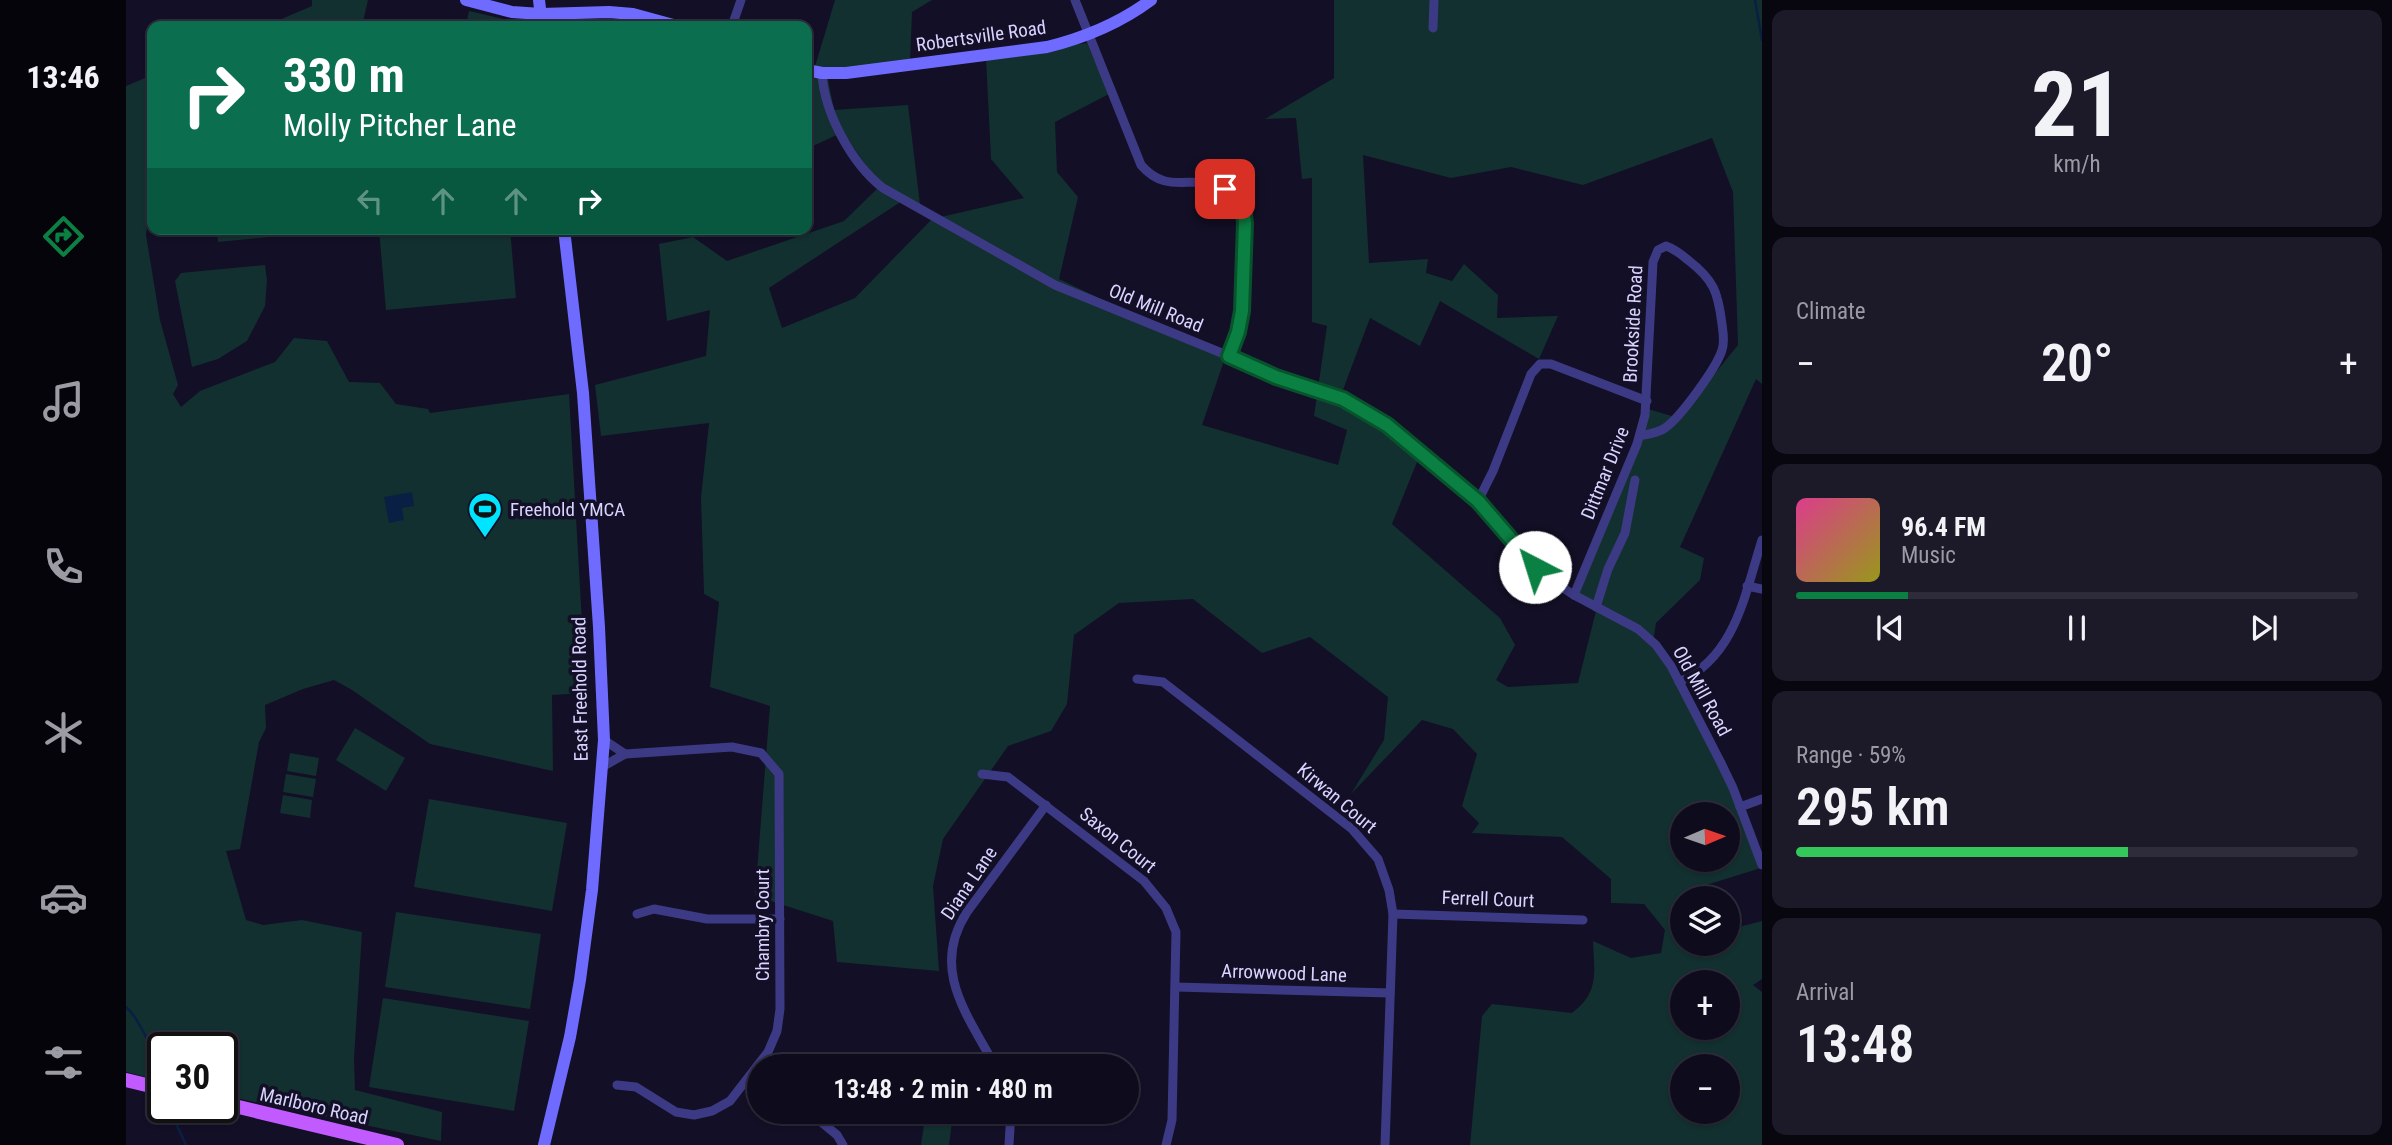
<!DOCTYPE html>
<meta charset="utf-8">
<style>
:root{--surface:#0e0b1c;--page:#1c1929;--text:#f1f3f6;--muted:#9b9ba3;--line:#2e2b3b;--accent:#0b8043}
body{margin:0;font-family:"Roboto Condensed",sans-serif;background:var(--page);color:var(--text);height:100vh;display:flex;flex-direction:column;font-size:26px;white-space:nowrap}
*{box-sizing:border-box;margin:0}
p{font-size:23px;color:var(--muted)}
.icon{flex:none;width:38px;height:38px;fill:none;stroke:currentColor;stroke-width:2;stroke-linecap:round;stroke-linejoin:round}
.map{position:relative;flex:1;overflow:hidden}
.drawer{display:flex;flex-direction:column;gap:10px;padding:10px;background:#08060f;width:630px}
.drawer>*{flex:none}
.banner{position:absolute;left:21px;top:21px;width:665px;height:214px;border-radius:14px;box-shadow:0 2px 5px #0004,0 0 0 2px var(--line);background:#0b6e4f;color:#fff;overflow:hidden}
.needle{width:46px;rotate:88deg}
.buttons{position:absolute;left:1544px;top:802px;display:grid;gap:14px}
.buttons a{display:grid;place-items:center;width:70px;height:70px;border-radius:50%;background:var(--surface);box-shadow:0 2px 5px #0004,0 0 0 2px var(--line);font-size:35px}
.speed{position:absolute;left:21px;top:1032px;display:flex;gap:14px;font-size:35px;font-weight:700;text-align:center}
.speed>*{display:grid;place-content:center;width:91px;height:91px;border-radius:50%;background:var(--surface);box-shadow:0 2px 5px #0004,0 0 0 2px var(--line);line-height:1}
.speed .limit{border:4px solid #111;border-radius:10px;background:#fff;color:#111}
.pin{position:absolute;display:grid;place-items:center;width:60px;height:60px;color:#fff;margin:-30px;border-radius:14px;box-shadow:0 4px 10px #0006}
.me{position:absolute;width:77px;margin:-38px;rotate:320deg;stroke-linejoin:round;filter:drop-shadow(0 0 5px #0008)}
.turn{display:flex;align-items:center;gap:24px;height:147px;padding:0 21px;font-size:32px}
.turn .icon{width:91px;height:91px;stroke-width:2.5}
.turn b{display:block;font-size:49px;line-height:60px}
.lanes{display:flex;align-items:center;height:66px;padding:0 21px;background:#0003;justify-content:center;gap:35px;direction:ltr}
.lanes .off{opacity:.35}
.big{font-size:52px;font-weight:600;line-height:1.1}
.drawer .tile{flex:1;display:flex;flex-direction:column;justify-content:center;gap:10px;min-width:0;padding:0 24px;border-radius:14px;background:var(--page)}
.drawer .dial{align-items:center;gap:0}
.dial b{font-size:91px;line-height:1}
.song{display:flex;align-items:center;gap:21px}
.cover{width:84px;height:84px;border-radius:10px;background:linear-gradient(135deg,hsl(330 70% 55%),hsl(60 70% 35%))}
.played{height:7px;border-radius:4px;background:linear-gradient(90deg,var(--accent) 20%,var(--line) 20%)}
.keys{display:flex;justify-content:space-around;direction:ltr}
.heat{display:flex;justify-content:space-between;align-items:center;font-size:38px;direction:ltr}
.charge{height:10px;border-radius:5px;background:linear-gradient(90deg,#34c759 59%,var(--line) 0)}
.trip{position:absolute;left:621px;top:1054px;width:392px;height:70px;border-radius:35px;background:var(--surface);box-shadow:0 2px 5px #0004,0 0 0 2px var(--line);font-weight:600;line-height:70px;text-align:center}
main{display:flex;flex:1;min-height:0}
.tab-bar{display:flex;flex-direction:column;width:126px;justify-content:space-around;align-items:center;background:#06040b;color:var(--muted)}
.tab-bar .icon{width:49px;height:49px}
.tab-bar .selected{color:var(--accent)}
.tab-bar b{font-size:32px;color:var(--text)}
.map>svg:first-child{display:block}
.green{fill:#12302f;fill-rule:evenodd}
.water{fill:#0a1f44}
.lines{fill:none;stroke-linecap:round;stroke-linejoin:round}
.stream{stroke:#0a1f44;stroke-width:2.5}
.street{stroke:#3d3a85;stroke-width:9}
.secondary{stroke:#6f6bff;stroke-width:12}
.primary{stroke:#c25bff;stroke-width:14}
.route-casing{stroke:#07532c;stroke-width:18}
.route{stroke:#0b8043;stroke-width:12}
.labels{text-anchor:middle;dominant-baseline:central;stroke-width:7;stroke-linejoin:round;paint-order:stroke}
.street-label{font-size:19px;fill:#d9d4ff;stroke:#130f26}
.poi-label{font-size:19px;fill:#d9d4ff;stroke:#130f26;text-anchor:start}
</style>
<main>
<nav class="tab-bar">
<b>13:46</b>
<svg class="icon selected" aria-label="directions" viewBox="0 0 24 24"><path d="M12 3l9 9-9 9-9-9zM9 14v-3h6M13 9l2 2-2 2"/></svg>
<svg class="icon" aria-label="music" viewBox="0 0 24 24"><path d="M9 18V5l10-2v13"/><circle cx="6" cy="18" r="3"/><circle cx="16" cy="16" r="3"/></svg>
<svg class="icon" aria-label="phone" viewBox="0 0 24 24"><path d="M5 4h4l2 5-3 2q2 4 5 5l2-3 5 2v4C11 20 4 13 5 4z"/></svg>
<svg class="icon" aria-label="climate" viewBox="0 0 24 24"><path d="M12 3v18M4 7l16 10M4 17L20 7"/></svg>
<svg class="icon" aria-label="car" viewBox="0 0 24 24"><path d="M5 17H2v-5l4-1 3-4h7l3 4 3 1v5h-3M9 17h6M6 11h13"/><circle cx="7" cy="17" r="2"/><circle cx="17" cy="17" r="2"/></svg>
<svg class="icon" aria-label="filters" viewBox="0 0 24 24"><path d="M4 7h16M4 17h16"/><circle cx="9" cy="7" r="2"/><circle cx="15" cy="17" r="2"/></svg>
</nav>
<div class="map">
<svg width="1636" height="1145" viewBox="0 0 1636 1145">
<rect width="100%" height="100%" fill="#130f26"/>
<g class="green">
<polygon points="186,0 242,0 236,26 139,26 186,6"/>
<path d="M709 0H806L786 12 784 62 701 74 708 110 782 105 795 213 776 201 643 288 656 328 729 298 806 219 898 198 865 159 860 58 961 43 983 94 929 122 931 172 952 197 933 279 1099 358 1076 425 1212 465 1221 430 1188 416 1201 326 1186 322V178L1176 179 1170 118 1139 119 1208 78V0H1636V384L1630 379 1554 547 1578 558 1574 580 1530 623 1527 642 1588 744 1635 868 1577 886 1581 898H1556V943H1601V930L1636 921V979L1627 985 1636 992V1145H1344L1356 1016 1366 1004 1446 1013C1474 992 1468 972 1467 941L1505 958 1535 953 1539 930 1518 904 1485 903V879L1436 837 1346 833 1353 823 1336 806 1351 754 1327 729 1296 720 1225 794 1258 740 1262 697 1184 637 1136 653 1067 599 993 603 948 635 941 704 925 731 882 746 817 839 807 886 813 971 711 962 707 921 629 896 644 706 584 687 593 602 578 594 575 497 583 423 475 436 469 385 580 356 584 310 541 321 533 244 567 237 601 261 718 221 754 186 717 132 687 146 681 136V71L687 73ZM1586 138 1607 192 1612 345 1542 431 1549 417 1522 409 1449 600 1470 611 1452 683 1382 687 1370 680 1389 645 1374 618 1266 524 1293 457 1212 403 1244 318 1294 346 1314 301 1413 359 1432 316 1371 318 1372 295 1338 264 1326 281 1300 273 1302 259 1243 263 1237 155 1325 178 1385 167 1457 185ZM1556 814H1601V859H1556ZM1556 982H1601V1027H1556ZM1556 1066H1601V1111H1556Z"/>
<polygon points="343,11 403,25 403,26 340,26"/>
<polygon points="26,75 26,187 20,235 34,320 52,385 47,394 55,407 74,391 149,362 168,338 201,341 223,382 254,383 270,404 302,409 304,413 443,394 460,693 426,695 427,771 304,744 226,690 208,680 177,689 139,705 140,728 133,742 114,849 100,851 120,920 137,925 176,920 236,932 228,1058 229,1090 316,1112 315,1141 96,1095 96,1048 37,1048 37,1081 0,1072 0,86"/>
<polygon points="91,229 224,229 92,242"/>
<polygon points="253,229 384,229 390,298 260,310"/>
<polygon points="139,265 141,280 139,306 121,341 92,359 66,367 49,281 55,273"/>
<polygon points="229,728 279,758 260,791 210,760"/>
<polygon points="164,753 193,758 190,776 161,771"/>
<polygon points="160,774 190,779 187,797 157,792"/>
<polygon points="157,795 186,800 184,818 154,813"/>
<polygon points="303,799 441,823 426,911 288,887"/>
<polygon points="270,912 415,934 404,1009 259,987"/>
<polygon points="257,998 403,1021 388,1111 243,1087"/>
<polygon points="800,1111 827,1114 823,1145 795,1145"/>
</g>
<polygon class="water" points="286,492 288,506 276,508 278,520 263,523 258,497"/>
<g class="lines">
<g class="stream">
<polyline points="1629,0 1636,40"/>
<path d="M0 1007C14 1019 24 1049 37 1066"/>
<polyline points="43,1108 60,1145"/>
</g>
<g class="street">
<path d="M949 0 1015 165C1040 194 1062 176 1091 185 1103 189 1113 199 1117 211 1122 226 1118 308 1114 325 1111 335 1107 346 1103 356"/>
<polyline points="606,26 615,0"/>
<polyline points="1307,28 1308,0"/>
<path d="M696 73C698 113 726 164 757 188L929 285 1103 356 1150 377 1217 399 1240 411 1278 437 1352 501 1417 575 1448 595 1512 629 1530 645 1545 666 1595 763 1607 788 1636 865"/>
<polyline points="1352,501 1367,471 1405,374 1414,364 1425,364 1521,401"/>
<polyline points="1621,586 1636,589"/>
<path d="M1448 595 1511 444 1519 415 1527 262 1532 250 1540 246C1549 249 1555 254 1562 260 1588 280 1592 292 1596 324 1597 332 1599 342 1596 350 1591 367 1554 418 1539 428 1532 433 1523 434 1514 436"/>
<polyline points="1470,607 1482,569 1499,533 1509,480"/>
<polyline points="1011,679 1037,682 1226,829 1252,859 1263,890 1267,914 1259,1145"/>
<path d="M1553 682C1610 657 1619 593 1636 540"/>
<polyline points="478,740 499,754"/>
<polyline points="476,767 499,754 606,747 635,753 653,774 654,1009 651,1031 642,1052 604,1101 586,1111 568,1115 550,1112 510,1087 491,1085"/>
<polyline points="856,774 882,777 1018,881 1040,908 1050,932 1046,1120 1040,1145"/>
<polyline points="1614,807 1636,799"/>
<polyline points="511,914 528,909 581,919 654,919"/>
<polyline points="1267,914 1457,920"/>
<polyline points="1050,987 1264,993"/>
<path d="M869 1066C841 1014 804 969 841 912L920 805"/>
<polyline points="682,1111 711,1135 717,1145"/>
<polyline points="883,1145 885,1111"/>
</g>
<g class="secondary">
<polyline points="340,0 386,12 415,14 483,12 507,14 551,26"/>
<polyline points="413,0 416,26"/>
<path d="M681 70 696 73H720L921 47C958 38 994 23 1025 0"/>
<polyline points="418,1145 444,1037 454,980 466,890 478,740 473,627 457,393 438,229"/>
</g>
<g class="primary">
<polyline points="0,1080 37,1089"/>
<polyline points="96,1103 271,1145"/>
</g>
</g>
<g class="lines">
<g class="route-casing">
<path id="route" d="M1099 189C1111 198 1118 208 1119 223L1116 311 1112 332 1103 356 1150 377 1217 399 1261 425 1352 501 1409 567"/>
</g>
<use href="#route" class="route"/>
</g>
<defs>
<g id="stadium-pin" transform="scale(1.75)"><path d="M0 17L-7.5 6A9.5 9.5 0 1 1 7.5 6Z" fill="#00e5ff" stroke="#130f26"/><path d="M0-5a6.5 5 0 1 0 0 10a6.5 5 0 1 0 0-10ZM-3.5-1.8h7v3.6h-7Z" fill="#111"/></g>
</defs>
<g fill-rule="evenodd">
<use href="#stadium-pin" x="359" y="509"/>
</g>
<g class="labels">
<g class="street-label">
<text transform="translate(855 36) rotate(-8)">Robertsville Road</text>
<text transform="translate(1030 308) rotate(22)">Old Mill Road</text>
<text transform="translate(1507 324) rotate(-87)">Brookside Road</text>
<text transform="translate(1479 473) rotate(-68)">Dittmar Drive</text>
<text transform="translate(454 689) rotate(-91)">East Freehold Road</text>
<text transform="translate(1576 691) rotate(61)">Old Mill Road</text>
<text transform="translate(1211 798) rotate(40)">Kirwan Court</text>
<text transform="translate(992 840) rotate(39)">Saxon Court</text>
<text transform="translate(843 883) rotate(-56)">Diana Lane</text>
<text transform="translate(1362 899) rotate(2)">Ferrell Court</text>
<text transform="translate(636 925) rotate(-90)">Chambry Court</text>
<text transform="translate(1158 973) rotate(2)">Arrowwood Lane</text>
<text transform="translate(188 1106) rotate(13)">Marlboro Road</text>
</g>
<g class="poi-label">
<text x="384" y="509">Freehold YMCA</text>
</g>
</g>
</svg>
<div class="buttons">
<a><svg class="needle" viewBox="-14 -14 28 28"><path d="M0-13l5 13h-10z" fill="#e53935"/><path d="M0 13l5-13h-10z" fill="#9b9ba3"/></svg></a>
<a><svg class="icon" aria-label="layers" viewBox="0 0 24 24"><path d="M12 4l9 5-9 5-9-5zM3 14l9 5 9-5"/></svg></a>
<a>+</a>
<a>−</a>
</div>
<div class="speed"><div class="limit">30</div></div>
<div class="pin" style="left:1099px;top:189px;background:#d93025"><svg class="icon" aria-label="arrive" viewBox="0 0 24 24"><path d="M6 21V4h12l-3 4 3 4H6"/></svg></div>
<svg class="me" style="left:1409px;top:567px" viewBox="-20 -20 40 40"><circle r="19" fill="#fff"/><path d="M0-13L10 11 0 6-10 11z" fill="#0b8043"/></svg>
<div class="trip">13:48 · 2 min · 480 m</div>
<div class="banner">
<div class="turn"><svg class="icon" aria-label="right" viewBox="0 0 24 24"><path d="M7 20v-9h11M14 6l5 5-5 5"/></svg><div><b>330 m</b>Molly Pitcher Lane</div></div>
<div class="lanes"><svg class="icon off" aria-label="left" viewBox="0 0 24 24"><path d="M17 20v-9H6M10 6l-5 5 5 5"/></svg><svg class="icon off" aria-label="ahead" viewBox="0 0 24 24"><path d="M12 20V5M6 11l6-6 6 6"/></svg><svg class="icon off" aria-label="ahead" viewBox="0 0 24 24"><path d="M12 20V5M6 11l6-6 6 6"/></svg><svg class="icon" aria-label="right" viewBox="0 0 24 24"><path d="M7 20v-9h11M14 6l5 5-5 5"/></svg></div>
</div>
</div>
<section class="drawer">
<div class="tile dial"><b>21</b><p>km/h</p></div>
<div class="tile"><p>Climate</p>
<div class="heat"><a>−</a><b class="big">20°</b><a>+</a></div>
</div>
<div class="tile">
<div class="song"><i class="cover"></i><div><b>96.4 FM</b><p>Music</p></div></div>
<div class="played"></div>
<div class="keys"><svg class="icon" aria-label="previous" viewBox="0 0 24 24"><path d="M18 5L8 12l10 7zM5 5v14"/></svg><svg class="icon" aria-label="pause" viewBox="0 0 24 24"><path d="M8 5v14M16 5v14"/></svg><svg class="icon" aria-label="next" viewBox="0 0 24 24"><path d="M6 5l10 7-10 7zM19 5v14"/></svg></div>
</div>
<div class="tile"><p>Range · 59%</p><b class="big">295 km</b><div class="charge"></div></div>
<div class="tile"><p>Arrival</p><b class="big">13:48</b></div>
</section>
</main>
